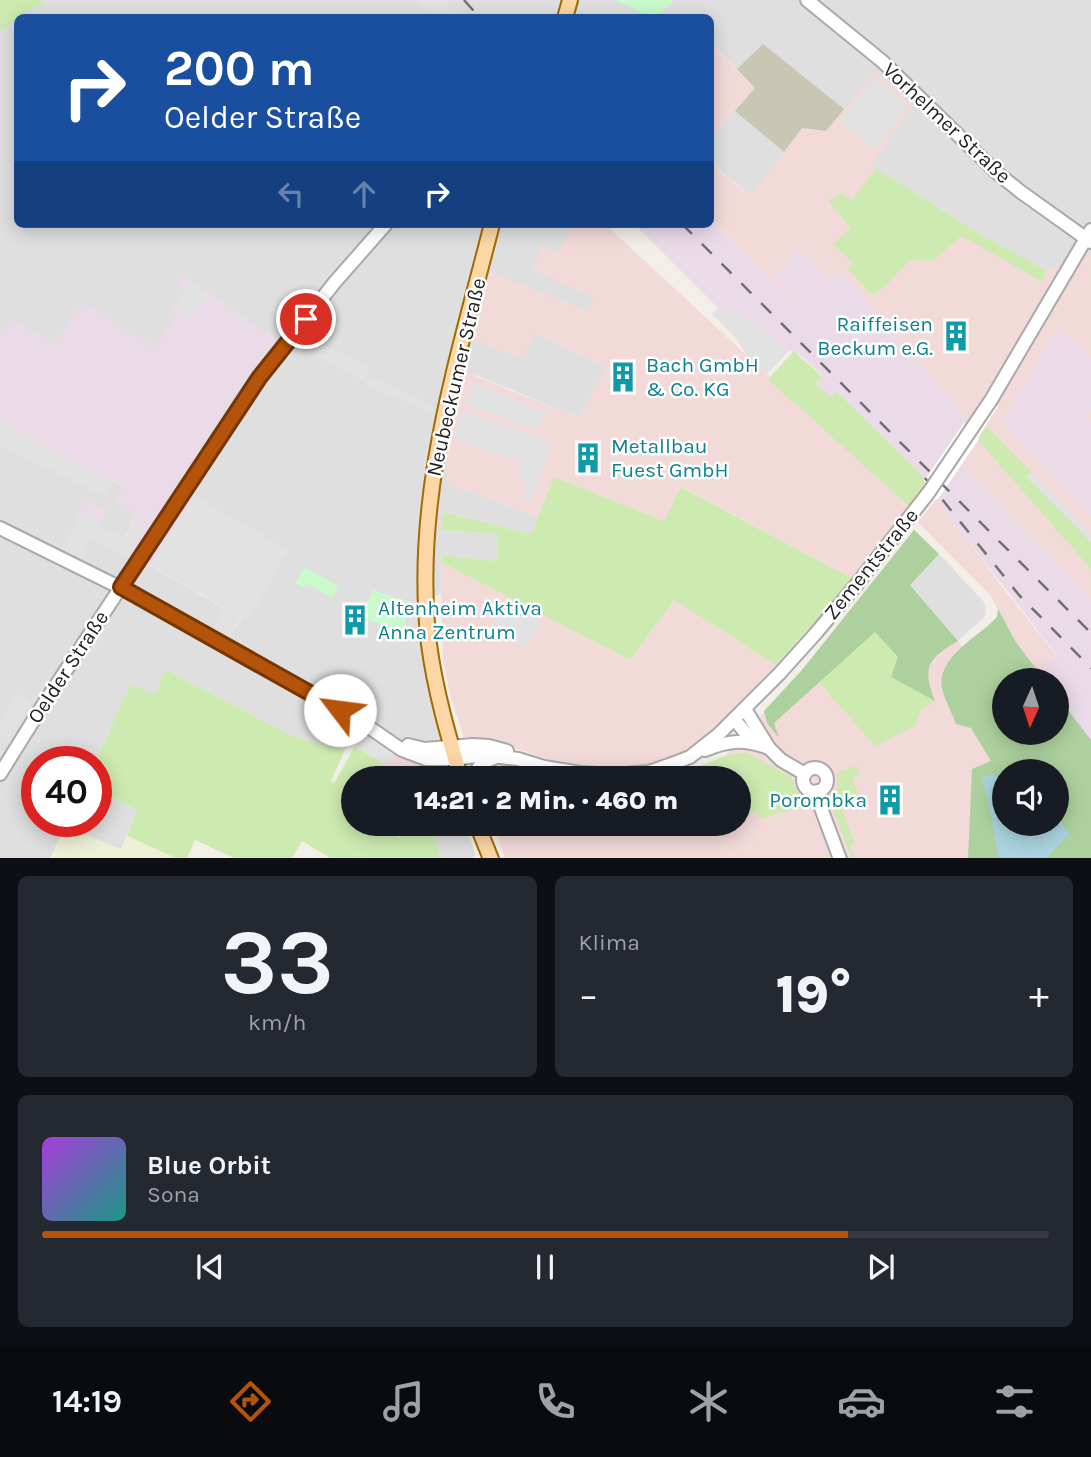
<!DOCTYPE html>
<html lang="de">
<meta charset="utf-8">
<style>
:root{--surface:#171b24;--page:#242831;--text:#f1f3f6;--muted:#9ea1a6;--line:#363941;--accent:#b45309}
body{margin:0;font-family:Karla,sans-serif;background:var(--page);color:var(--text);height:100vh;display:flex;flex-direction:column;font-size:26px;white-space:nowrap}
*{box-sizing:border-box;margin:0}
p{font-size:23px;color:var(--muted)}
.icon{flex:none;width:38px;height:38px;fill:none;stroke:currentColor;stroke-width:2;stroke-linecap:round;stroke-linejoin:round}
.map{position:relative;height:858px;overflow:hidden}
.drawer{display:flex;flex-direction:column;gap:18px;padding:18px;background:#0d0f14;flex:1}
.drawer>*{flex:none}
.guide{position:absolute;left:14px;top:14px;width:700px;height:214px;border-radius:10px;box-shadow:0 4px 18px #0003;background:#1a4fa0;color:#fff;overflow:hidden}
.needle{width:46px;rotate:183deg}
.controls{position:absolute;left:992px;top:668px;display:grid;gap:14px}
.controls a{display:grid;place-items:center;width:77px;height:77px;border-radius:50%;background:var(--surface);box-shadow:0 4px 18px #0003;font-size:35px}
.speed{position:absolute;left:21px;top:746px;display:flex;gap:14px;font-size:35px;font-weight:700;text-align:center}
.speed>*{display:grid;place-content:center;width:91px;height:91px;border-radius:50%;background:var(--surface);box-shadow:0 4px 18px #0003;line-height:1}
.speed .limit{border:10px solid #d22;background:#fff;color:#111}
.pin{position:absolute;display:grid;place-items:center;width:60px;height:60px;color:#fff;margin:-30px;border:4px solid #fff;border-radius:50%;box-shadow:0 2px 7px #0007}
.me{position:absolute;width:77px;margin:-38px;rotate:300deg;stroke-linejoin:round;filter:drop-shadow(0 0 5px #0008)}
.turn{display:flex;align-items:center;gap:24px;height:147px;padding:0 35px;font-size:32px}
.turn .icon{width:91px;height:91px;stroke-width:2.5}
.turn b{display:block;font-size:49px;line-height:60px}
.lanes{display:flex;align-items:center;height:66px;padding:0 35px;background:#0003;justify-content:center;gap:35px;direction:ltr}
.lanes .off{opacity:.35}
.big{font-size:52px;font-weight:800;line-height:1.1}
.drawer .widget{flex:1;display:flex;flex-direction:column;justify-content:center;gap:10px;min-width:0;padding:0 24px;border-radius:10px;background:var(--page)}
.drawer .dial{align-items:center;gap:0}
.dial b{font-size:91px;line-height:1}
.song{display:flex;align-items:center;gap:21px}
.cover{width:84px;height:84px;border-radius:10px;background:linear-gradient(135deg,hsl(280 70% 55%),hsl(170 70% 35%))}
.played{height:7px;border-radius:4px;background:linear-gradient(90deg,var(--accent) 80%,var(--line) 80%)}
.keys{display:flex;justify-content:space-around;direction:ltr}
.heat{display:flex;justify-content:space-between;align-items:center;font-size:38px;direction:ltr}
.drawer .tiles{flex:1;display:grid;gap:18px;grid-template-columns:1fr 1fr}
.widget:last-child{grid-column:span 2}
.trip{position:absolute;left:341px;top:766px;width:410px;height:70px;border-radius:35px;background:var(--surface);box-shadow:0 4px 18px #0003;font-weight:800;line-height:70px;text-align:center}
.menu{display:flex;height:112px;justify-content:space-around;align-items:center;background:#090b0e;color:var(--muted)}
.menu .icon{width:49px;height:49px}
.menu .current{color:var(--accent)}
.menu b{font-size:32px;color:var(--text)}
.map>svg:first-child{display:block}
.residential{fill:#e0dfdf}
.commercial{fill:#f2dad9;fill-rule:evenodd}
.industrial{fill:#ebdbe8}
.construction{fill:#c7c7b4}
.farmland{fill:#eef0d5}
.grass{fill:#cdebb0}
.forest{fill:#add19e;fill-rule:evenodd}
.park{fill:#c8facc}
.parking{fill:#e2e2e2}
.water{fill:#aad3df}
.pier{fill:#fff}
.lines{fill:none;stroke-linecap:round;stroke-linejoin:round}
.minor-casing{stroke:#a9a9a9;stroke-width:16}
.major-casing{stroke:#a06b00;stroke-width:18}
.minor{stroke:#fff;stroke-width:12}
.major{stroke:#fcd6a4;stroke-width:14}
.rail{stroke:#707070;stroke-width:2.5;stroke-dasharray:14 14;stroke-linecap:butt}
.minor-bridge-casing{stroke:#a9a9a9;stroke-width:16;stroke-linecap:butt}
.minor-bridge{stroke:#fff;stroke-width:12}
.route-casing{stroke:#753606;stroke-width:18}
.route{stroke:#b45309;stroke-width:12}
.labels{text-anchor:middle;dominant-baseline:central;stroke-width:5;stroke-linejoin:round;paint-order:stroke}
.street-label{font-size:21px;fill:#222;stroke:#fff}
.culture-label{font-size:21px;fill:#0d838f;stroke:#fff;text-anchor:start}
</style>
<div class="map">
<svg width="1091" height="859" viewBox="0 0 1091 859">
<rect width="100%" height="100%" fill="#f2efe9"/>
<g class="residential">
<polygon points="0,0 617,0 650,17 660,15 673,0 1091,0 1091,254 1088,253 1046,270 968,227 871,165 826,131 802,128 752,196 720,171 711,159 711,138 755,88 711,43 710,18 675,16 673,18 18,18 18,224 573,224 559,253 595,297 585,312 558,299 535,333 606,367 580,418 478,376 464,373 449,435 447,483 538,517 531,534 445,512 441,530 498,534 498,561 442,555 441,593 420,606 427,685 454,779 418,779 414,765 356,729 345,750 292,736 165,669 155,696 130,684 96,761 37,761 37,821 96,821 96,789 137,810 121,850 66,825 50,858 0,858 0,445 106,496 113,481 124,487 137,513 124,538 99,527 91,539 127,557 130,554 225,609 228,638 288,551 176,485 231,400 275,340 183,276 185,288 177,316 155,349 83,303 54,345 12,321 4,333 0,331"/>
<polygon points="939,554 984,602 986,610 985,616 958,641 910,584"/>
<polygon points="431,824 466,824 475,855 472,858 441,858"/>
</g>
<g class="commercial">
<polygon points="710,43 755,88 711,138 710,138"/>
<polygon points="876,71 913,106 871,165 968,227 1046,270 1088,252 1091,254 1091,600 973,476 711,221 710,159 720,172 752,196 802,128 826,131"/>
<polygon points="573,224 605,224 912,509 853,579 682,487 664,521 554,477 538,517 447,483 449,435 465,372 580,418 606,367 535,333 524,359 472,340 490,272 558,299 585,312 595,297 533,271 540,246 559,252"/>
<path d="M937 499 1006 592 1057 656 1042 676 1045 681H1004V733H1057V696L1091 740V858H505L493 824H738V779H669L725 756 802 670 914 530 939 554 910 585 962 646 989 626 997 617 998 609 991 596 918 522ZM1004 772H1057V824H1004Z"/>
<polygon points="442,563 630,660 674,600 776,665 702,742 681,755 649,767 592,771 567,765 505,745 464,737 451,698 443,660 441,593"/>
<polygon points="356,728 414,765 418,779 379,779 387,765 349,742"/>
<polygon points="500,765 511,765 562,779 485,779 493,767"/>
</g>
<g class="industrial">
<polygon points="711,221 848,354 773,277 799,249 830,279 840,270 869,302 867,304 967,419 946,449 973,476 1091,600 1091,740 1057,696 1057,681 1045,681 1039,672 1057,655 946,512 919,472 837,392 830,398 815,382 822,376 804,358 795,351 789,351 742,314 718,308 634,224 710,224"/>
<polygon points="183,276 275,340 231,401 176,485 288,550 250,617 244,616 239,620 228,638 213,629 225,608 131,554 128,558 91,539 81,558 62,549 86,500 107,510 100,527 125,538 137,513 116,502 124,486 113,481 105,497 0,445 0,331 4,333 12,321 54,345 83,302 155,348 177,316 169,311 185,289 178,284"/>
<polygon points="1059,329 1091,357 1091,410 1086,416 1091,421 1091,516 1001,421"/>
</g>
<polygon class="construction" points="763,44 844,109 826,131 802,128 784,152 735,111 755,88 737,69"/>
<polygon class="farmland" points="66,825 121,850 127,836 176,858 50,859"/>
<g class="grass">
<polygon points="0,0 46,0 18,18 0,32"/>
<polygon points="876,168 968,227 1046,270 1043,282 961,236 933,261 910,260 884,288 872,295 848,269 853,264 833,244 851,228 828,202 841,193 852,200"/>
<polygon points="794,351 822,377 816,383 830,397 837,392 919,472 929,486 912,509 768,379"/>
<polygon points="987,426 1031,472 1027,477 1091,542 1091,569 978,440"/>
<polygon points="554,477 664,521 681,487 853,579 776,665 674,600 630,660 442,563 442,555 498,561 498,534 441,530 444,512 531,534"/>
<polygon points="875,632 898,657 891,677 935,701 921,710 915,726 875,746 819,682"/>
<polygon points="165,669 292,736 345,750 331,781 334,783 355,746 387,766 379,779 354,779 354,824 378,824 400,838 407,824 431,824 441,858 330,858 302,841 292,858 234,858 195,840 187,858 176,858 127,836 137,810 96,789 96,761 130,684 155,695"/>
<polygon points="746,752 791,777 799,794 811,805 761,818 754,810 739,821 738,779 669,779 725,756"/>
<polygon points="856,766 860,774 852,779 860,798 841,807 855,844 850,846 855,858 852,858 833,810 830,798 837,787 837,773"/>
</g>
<g class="forest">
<path d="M914 530 939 554 910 585 958 641C927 659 922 667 935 701L891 677 898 657 875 632 774 723 779 738 767 723 764 711 802 670Z"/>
<path d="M998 609 1015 641 1045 681H1004V733H1057V696L1091 740V858H968L972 769 991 761 971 728 956 724C952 712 944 699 942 688 936 657 980 636 997 617ZM1004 772H1057V824H1004Z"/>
</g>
<g class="park">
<polygon points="617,0 673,0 660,15 650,17"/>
<polygon points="304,567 339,586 332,598 306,583 303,587 296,583"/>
<polygon points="373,590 407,601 405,634 362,617"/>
</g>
<g class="parking">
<polygon points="415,0 445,0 463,17 433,17 414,1"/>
<polygon points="875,78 908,107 875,149 839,121"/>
<polygon points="192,282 208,294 191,318 173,308"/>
<polygon points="718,308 742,314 789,351 767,374 748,357 734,336 712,314"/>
<polygon points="311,337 323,346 370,366 364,381 319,358 303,346"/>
<polygon points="369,377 433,405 430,412 366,385"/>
<polygon points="473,383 547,413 537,430 467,405"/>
<polygon points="462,411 553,441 531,503 521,499 527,482 517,478 522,463 454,439"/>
<polygon points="0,420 19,432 113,481 106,496 0,443"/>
<polygon points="1031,472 1091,533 1091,541 1026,477"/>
<polygon points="195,497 287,551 250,617 243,616 239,620 228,637 214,629 225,608 151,565"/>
<polygon points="81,513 101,522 99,527 124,539 132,523 145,530 127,557 117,550 91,538 81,556 63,548"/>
<polygon points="505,601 542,620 526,648 490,628"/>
<polygon points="18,693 32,702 8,740 0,735 0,722"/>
<polygon points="364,735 395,754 387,766 357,747"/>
</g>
<polygon class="water" points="991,774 1004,779 1004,824 1057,824 1057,818 1069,834 1047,858 999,858 990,809 982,778"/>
<polygon class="pier" points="985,394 998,406 978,438 979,439 938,499 935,500 924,485 926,483 924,481 964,423 966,424"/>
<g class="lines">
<g class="minor-casing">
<g id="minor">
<polyline points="807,0 883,62 996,172 1021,192 1091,242"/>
<polyline points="991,400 1091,230"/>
<polyline points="0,528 133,594 363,723 402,750 426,759 455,759 482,755 518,759 544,767 581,773 613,775 649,772 669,765 690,757 719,734 780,673 816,633 857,584 929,492"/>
<polyline points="745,709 769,748 781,760 805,774"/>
<polyline points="734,719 754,743"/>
<polyline points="408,745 425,749 473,745 489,746 507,751"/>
<path d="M705 750C730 740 744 739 769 748"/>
<circle cx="815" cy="780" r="12"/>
<polyline points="0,774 43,705 259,378 335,282 386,224"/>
<path d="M473 779C478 765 481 763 494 758"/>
<polyline points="818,791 821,808 840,859"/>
</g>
</g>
<g class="major-casing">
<g id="major">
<polyline points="565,18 570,0"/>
<path d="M461 779C448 735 435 690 429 644 412 500 457 362 492 224"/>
<polyline points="477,824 491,859"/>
</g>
</g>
<use href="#minor" class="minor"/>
<use href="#major" class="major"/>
<g class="rail">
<polyline points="464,0 480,18"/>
<polyline points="682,224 1091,633"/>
<polyline points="925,478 1019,595 1091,668"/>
</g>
<g class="minor-bridge-casing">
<polyline id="minor-bridge" points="929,492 991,400"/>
</g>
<use href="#minor-bridge" class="minor-bridge"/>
</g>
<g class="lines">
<g class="route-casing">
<polyline id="route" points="306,319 259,378 121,587 340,710"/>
</g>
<use href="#route" class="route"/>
</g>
<defs>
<g id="building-bare" transform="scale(2.415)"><path d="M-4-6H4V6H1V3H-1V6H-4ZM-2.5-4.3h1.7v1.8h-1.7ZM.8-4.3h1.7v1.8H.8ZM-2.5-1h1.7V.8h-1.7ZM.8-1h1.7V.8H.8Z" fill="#0f9aa8" stroke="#fff" stroke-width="2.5" paint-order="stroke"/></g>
</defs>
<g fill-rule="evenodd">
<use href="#building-bare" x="956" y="336"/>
<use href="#building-bare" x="623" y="377"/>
<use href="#building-bare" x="588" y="458"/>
<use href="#building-bare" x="355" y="620"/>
<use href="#building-bare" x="890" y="800"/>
</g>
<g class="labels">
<g class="street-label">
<text transform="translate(947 123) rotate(43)">Vorhelmer Straße</text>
<text transform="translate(456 377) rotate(-77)">Neubeckumer Straße</text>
<text transform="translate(871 564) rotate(-51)">Zementstraße</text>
<text transform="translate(68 667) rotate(-57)">Oelder Straße</text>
</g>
<g class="culture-label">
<text x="933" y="324" text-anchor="end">Raiffeisen<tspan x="933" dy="24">Beckum e.G.</tspan></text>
<text x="646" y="365">Bach GmbH<tspan x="646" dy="24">&amp; Co. KG</tspan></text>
<text x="611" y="446">Metallbau<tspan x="611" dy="24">Fuest GmbH</tspan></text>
<text x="378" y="608">Altenheim Aktiva<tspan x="378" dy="24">Anna Zentrum</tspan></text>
<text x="867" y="800" text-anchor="end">Porombka</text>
</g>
</g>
</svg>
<div class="controls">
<a><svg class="needle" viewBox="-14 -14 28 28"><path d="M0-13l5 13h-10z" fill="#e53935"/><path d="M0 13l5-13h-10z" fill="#9ea1a6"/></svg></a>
<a><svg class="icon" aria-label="sound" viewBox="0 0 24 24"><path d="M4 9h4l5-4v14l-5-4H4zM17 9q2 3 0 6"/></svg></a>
</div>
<div class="speed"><div class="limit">40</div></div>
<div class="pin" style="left:306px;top:319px;background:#d93025"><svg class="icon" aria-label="arrive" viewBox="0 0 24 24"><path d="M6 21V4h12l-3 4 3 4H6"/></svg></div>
<svg class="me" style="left:340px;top:710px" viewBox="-20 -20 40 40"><circle r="19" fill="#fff"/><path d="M0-13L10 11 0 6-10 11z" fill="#b45309"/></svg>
<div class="trip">14:21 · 2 Min. · 460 m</div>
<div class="guide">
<div class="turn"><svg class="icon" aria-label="right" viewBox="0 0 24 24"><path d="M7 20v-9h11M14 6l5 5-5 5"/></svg><div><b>200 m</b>Oelder Straße</div></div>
<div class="lanes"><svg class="icon off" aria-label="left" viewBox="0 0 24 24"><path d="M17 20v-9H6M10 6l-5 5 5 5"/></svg><svg class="icon off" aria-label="ahead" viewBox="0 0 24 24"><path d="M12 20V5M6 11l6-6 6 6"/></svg><svg class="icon" aria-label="right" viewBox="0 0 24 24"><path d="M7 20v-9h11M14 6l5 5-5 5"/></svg></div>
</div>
</div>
<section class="drawer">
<div class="tiles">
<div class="widget dial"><b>33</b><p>km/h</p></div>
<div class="widget"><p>Klima</p>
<div class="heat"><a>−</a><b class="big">19°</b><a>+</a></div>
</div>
<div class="widget">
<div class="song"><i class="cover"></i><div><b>Blue Orbit</b><p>Sona</p></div></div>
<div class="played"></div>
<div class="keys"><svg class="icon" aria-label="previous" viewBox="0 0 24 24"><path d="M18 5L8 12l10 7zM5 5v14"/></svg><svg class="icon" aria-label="pause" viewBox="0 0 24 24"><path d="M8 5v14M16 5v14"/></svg><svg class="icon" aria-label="next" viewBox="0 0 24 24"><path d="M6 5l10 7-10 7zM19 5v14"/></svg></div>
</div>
</div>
</section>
<nav class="menu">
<b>14:19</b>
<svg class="icon current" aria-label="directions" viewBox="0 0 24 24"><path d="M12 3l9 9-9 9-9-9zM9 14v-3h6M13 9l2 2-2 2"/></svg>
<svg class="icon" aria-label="music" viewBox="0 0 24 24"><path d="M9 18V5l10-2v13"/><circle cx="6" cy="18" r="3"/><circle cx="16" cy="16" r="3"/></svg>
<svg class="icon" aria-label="phone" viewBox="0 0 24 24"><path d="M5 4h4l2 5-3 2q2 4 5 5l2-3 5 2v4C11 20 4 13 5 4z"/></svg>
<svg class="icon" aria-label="climate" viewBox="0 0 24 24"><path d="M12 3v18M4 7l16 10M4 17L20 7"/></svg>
<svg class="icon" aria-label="car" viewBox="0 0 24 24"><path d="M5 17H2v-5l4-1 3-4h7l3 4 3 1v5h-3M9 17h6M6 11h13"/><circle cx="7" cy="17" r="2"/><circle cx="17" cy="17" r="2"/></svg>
<svg class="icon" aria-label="filters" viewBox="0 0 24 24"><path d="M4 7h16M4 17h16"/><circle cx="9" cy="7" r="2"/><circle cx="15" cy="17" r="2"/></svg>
</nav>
